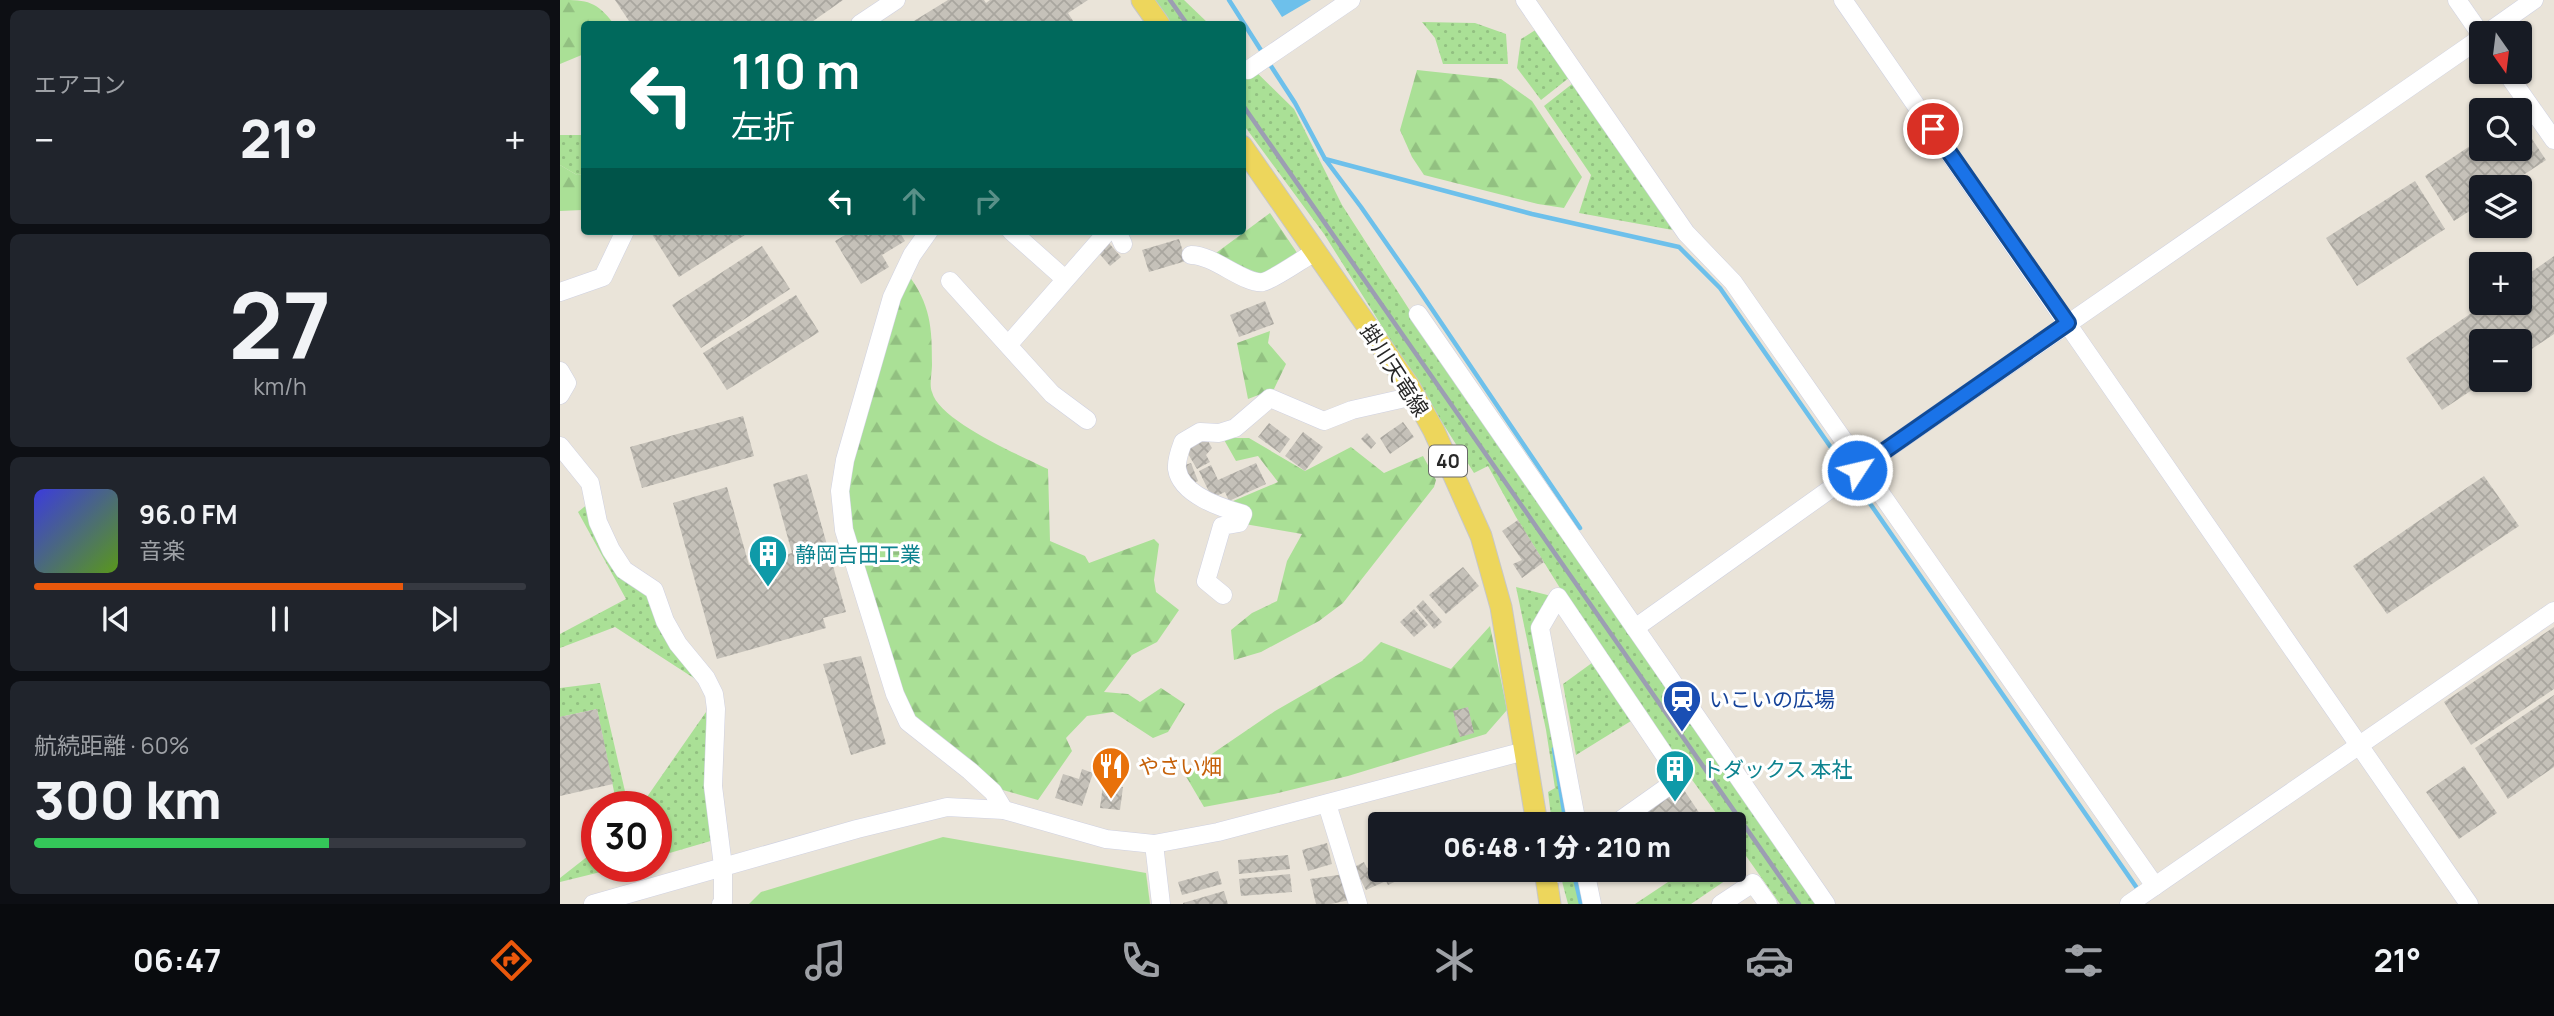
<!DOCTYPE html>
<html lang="ja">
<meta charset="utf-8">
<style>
:root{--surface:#171b24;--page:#20242c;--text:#f1f3f6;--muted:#9ea1a6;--line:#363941;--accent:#ea580c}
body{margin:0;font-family:Manrope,"Noto Sans JP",sans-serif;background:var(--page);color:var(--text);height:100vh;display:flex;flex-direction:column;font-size:26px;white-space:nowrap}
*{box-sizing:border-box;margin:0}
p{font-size:23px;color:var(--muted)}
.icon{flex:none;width:38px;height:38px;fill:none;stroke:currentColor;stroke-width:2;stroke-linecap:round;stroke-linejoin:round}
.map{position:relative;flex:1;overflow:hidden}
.drawer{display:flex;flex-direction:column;gap:10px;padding:10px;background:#0d0f14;width:560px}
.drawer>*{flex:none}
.hud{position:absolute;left:21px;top:21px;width:665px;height:214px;border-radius:7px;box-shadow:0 2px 5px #0004;background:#00695c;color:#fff;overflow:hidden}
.needle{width:46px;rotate:166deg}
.controls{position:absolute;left:1909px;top:21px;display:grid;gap:14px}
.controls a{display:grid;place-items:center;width:63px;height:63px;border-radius:7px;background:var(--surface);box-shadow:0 2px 5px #0004;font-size:35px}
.speed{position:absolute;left:21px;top:791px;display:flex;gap:14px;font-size:35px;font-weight:700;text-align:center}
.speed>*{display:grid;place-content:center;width:91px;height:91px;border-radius:50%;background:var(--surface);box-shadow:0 2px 5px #0004;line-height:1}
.speed .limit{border:10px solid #d22;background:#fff;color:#111}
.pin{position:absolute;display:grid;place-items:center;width:60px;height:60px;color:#fff;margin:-30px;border:4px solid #fff;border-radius:50%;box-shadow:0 2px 7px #0007}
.me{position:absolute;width:77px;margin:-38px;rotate:55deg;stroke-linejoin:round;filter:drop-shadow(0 0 5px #0008)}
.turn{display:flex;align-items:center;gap:24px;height:147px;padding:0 35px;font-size:32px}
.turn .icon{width:91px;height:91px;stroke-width:2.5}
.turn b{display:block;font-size:49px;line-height:60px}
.lanes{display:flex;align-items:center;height:66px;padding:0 35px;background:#0003;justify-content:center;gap:35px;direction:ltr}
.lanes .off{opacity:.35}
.big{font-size:52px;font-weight:800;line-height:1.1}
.drawer .widget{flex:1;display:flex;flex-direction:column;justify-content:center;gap:10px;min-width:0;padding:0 24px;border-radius:10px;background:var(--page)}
.drawer .dial{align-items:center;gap:0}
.dial b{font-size:91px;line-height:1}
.song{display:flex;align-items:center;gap:21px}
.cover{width:84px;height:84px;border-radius:10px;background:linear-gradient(135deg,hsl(240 70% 55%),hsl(90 70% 35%))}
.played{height:7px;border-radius:4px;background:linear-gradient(90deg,var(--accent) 75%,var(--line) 75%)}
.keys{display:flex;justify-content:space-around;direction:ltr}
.heat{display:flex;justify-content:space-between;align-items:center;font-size:38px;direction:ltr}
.charge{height:10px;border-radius:5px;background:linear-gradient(90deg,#34c759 60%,var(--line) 0)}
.trip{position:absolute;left:808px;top:812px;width:378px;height:70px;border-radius:7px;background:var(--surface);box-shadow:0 2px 5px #0004;font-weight:800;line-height:70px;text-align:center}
.menu{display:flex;height:112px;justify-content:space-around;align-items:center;background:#090b0e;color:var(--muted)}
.menu .icon{width:49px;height:49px}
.menu .current{color:var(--accent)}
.menu b{font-size:32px;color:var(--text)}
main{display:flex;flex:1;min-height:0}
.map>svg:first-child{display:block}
.grass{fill:url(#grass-dots)}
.forest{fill:url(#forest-firs)}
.park{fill:#aae096}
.water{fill:#6dc0eb}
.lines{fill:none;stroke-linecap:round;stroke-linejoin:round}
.stream{stroke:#6dc0eb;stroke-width:4.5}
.building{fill:url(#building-cross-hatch)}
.minor-casing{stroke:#cfd1e1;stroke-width:19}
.major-casing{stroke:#c7c7c7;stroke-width:23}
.minor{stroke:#fff;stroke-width:18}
.major{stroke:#edd65c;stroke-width:21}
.rail{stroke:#9c9eb2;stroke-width:4.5}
.route-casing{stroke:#114b97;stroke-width:18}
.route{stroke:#1a73e8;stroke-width:12}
.labels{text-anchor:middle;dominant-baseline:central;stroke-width:6;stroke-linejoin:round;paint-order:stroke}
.shield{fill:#fff;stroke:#686868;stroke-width:2}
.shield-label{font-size:19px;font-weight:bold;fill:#282828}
.street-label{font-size:21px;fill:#282828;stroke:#fff}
.culture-label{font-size:21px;fill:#0d838f;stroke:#fff;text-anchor:start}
.transit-label{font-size:21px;fill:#164399;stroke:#fff;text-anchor:start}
.food-label{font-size:21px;fill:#c56008;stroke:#fff;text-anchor:start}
</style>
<main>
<section class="drawer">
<div class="widget"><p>エアコン</p>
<div class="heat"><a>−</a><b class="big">21°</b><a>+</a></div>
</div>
<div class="widget dial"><b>27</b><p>km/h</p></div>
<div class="widget">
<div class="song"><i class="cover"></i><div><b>96.0 FM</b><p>音楽</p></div></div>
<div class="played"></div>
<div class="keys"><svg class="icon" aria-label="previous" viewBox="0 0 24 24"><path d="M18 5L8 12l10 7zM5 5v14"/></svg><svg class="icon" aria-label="pause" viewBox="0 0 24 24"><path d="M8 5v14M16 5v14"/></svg><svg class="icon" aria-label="next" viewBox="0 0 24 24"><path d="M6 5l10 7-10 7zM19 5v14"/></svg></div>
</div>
<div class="widget"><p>航続距離 · 60%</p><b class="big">300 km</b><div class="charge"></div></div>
</section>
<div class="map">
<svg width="1994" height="904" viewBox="0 0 1994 904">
<defs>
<pattern id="grass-dots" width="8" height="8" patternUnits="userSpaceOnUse" patternTransform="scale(1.75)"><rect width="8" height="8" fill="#aae096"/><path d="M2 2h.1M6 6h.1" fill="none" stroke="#92c081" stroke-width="1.8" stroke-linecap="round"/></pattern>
<pattern id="forest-firs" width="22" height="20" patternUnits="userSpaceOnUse" patternTransform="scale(1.75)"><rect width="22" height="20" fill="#aae096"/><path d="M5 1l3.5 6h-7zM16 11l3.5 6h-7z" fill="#92c081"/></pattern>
<pattern id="building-cross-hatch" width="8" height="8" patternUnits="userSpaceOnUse" patternTransform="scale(1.75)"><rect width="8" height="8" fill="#c5c1b9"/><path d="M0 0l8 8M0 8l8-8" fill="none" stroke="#a9a69f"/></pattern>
</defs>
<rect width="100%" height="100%" fill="#eae4d9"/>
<g class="grass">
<polygon points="594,0 624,0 649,24 611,24"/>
<polygon points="862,22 915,23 946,34 948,64 883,64 875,38"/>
<polygon points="977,29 1010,77 981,100 957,68 961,39"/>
<polygon points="682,58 734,109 782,205 856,320 1259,904 1220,904 1174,839 1174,824 1164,824 1039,651 956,517 928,466 914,473 764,234 683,124"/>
<polygon points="1012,84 1118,231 1019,213 1031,175 984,106"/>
<polygon points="0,135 24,135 24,174 17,175 0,165"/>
<polygon points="29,503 34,529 92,589 143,684 55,627 0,648 0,634 66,599 18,512"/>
<polygon points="956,587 999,598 980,628 1017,824 992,824 988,792 995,788 986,730"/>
<polygon points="1036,660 1071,721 1016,755 1003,684"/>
<polygon points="40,683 67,800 57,806 37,709 0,717 0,688"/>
<polygon points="146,712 154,840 96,857 96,807 80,807"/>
<polygon points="37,849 37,866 65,866 0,882 0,878"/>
<polygon points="999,870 1024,870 1030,904 1008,904"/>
<polygon points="1126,870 1172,870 1175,874 1131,904 1075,904"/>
</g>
<g class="forest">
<path d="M0 0C28 0 36 1 54 24H24V54L0 64Z"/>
<polygon points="857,70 941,79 972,101 1022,177 1004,208 978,204 864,175 852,157 840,130"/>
<polygon points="0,165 17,175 24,174 24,208 22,210 0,211"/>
<polygon points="710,213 744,263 706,279 652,256"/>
<path d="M347 273C371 305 372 327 372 365 372 373 369 385 372 392 379 421 461 456 488 469L490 541 525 556 529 563 594 539 599 544 594 580 596 592 619 610 597 642 572 655 544 692 568 694 580 702 601 688 625 704 608 732 593 738 553 712 527 716 506 738 512 751 478 800 432 787 348 722 284 526 291 460Z"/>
<polygon points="710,331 708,343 726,364 714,389 688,399 677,343"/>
<polygon points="663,438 689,438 745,471 791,447 824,473 863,456 876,480 874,487 783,603 759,621 701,652 674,660 671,630 692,613 717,601 727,561 742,534 679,523 659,507 718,482 698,456 676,461"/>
<polygon points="930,626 947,710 926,734 788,776 714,794 644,807 624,773 715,711 802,661 821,642 891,669"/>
</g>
<polygon class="park" points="383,837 586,873 590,904 189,904 201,892"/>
<polygon class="water" points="711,0 751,0 722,17"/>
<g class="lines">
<g class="stream">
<polyline points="669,0 704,55"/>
<polyline points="709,63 735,103 765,159 801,207 857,287 1020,528"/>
<polyline points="765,159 972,214 1119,247 1160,288 1288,472"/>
<polyline points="1293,479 1579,891"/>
<polyline points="994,749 1006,824"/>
<polyline points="1014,874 1021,904"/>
</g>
</g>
<g class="building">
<polygon points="55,0 283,0 249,24 71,24"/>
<polygon points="388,0 424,0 426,3 430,0 528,0 508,13 515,24 349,24"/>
<polygon points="1960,121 1986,160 1945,187 1922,187 1922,203 1894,221 1865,176 1922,138 1922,149 1960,149"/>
<polygon points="1855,181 1885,229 1797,286 1766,238"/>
<polygon points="90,231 191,231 119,277"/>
<polygon points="292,231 305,231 308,236 316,231 339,231 345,241 322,255 329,267 301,284 275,241"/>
<polygon points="619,239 626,261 589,272 582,250"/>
<polygon points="548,242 561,257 550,266 537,251"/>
<polygon points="202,246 230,289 141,348 112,305"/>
<polygon points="1994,256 1994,334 1960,357 1960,341 1922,341 1922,380 1927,380 1882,410 1846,358 1926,303 1960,303 1960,280"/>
<polygon points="236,295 259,332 167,390 143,353"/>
<polygon points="705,301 714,324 679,337 670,315"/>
<polygon points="183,416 194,456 82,488 70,447"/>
<polygon points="843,422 854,437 830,454 820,438"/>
<polygon points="709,423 730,439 720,453 698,437"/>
<polygon points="743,432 763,447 745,471 725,456"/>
<polygon points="807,433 816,443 811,449 801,439"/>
<polygon points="645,436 652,448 646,455 650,462 637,469 624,447"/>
<polygon points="631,463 638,481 630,484 622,466"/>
<polygon points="696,463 706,484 669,501 665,492 652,498 639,471 651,465 658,480"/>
<polygon points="247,474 286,612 263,618 266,628 157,659 113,503 167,487 189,565 232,553 213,484"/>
<polygon points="1924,476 1959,526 1827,614 1793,566"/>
<polygon points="958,520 984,562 962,578 953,564 962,560 942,531"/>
<polygon points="903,567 919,586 886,614 869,595"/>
<polygon points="863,600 882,622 874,629 856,607"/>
<polygon points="854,609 868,625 854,637 840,622"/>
<polygon points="1994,627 1994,689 1911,745 1884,702"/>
<polygon points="301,656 326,744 291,755 263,664"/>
<polygon points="1994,695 1994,767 1948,799 1915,748"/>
<polygon points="908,707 914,733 900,737 893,711"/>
<polygon points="37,709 53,784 0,796 0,717"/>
<polygon points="1904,766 1937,813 1899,839 1866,792"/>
<polygon points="522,769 533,773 522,806 495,798 503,774 519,779"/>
<polygon points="543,785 563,787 560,810 540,808"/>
<polygon points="1122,787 1144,820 1138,824 1066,824"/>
<polygon points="848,815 850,824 827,824 826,819"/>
<polygon points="767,843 772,864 748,871 742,850"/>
<polygon points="728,855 730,869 679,874 678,860"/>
<polygon points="821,861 821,870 844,870 847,876 828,885 826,881 806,890 794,867 804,862 807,868"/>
<polygon points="658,871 662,884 622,895 618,882"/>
<polygon points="730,874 732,892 681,896 679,879"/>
<polygon points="785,874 790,900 771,904 756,904 750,879"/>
<polygon points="664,891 668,904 623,904 623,903"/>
</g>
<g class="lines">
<g class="minor-casing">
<g id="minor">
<polyline points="965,0 1126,233 1173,282 1595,886"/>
<polyline points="1283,0 1909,904"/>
<polyline points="1897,0 1922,36"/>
<polyline points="300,24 336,0"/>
<polyline points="1927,33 1974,0"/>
<polyline points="688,70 791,0"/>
<polyline points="1946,72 1994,140"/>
<polyline points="369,231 352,255 332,297 285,460 280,491 284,530 335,694 348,722 410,771 433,792 444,810"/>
<polyline points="451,231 505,279"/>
<polyline points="557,231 563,244"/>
<path d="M631 255C654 255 685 285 703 282 713 280 744 258 755 252"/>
<polyline points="390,281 492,394 527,420"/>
<polyline points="0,292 43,277 65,231"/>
<polyline points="858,314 1266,904"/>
<polyline points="449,344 548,231"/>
<polyline points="0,371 7,383 0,395"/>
<polyline points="0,446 30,483 38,522 51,550 64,570 94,590 105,621 118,644 146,678 154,694 156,709 153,786 163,866 163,902 161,904"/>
<path d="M663 595 646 581 662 526 679 523 683 514C662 508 621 495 617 469 616 460 620 450 623 442L640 432 659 433 675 428 710 398 764 421 792 410 854 396"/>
<polyline points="1075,628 1297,470 1922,37"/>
<polyline points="767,804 798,904"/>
<polyline points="1017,824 980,628 998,597 1120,778 1055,824"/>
<polyline points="594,844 601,904"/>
<polyline points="1025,870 1032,904"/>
<polyline points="986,876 1014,870"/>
<polyline points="33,904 297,829 387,807 444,810 546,839 594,844 658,832 965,751"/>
<polyline points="1161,904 1193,883 1208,904"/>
<polyline points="1569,904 1994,611"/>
</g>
</g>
<g class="major-casing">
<g id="major">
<polyline points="582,0 599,24"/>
<polyline points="682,146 849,386 874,431 921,536 941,607 977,824"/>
<polyline points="985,870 990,904"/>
</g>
</g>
<use href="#minor" class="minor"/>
<use href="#major" class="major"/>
<g class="rail">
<polyline points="610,0 627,24"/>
<polyline points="682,104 1239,904"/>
</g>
</g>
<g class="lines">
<g class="route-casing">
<polyline id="route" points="1297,470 1508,323 1373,129"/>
</g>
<use href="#route" class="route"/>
</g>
<defs>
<g id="building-pin" transform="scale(2.0125)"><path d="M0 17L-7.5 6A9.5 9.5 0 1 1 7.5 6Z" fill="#0f9aa8" stroke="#fff"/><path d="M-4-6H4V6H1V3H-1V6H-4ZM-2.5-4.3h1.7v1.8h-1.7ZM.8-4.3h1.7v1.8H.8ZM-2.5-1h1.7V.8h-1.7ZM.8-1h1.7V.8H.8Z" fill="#fff"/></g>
<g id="station-pin" transform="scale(2.0125)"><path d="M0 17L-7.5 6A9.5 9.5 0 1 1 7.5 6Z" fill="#1a4fb4" stroke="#fff"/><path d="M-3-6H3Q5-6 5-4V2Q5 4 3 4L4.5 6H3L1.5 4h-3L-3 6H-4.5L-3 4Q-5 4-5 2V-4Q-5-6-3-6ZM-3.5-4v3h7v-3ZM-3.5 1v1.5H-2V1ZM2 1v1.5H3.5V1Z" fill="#fff"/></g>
<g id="restaurant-pin" transform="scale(2.0125)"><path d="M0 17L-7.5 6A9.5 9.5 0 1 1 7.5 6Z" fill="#e8710a" stroke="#fff"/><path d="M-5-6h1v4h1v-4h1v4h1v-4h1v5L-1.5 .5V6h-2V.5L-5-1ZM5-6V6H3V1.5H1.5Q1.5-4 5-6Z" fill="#fff"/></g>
</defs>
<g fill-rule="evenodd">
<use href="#building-pin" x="208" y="554"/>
<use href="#station-pin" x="1122" y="699"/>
<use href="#restaurant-pin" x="551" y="766"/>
<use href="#building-pin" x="1115" y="769"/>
</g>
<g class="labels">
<rect class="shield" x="869" y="445.5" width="38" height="31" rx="5"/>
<g class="shield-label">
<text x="888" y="461">40</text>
</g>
<g class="street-label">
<text transform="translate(835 370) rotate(57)">掛川天竜線</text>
</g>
<g class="culture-label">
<text x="235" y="554">静岡吉田工業</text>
<text x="1142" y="769">トダックス 本社</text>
</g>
<g class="transit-label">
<text x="1149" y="699">いこいの広場</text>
</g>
<g class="food-label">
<text x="578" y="766">やさい畑</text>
</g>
</g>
</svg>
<div class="controls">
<a><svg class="needle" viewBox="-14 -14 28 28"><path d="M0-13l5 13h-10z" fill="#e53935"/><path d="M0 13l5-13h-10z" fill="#9ea1a6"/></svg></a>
<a><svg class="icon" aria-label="search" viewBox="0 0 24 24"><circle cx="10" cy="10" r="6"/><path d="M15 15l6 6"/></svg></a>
<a><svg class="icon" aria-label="layers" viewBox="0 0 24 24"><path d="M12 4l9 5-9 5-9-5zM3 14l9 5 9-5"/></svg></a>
<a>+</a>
<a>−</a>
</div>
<div class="speed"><div class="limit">30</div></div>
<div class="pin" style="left:1373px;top:129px;background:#d93025"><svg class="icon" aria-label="arrive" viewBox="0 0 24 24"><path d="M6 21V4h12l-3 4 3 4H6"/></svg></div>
<svg class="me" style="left:1297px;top:470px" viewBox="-20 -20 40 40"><circle r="17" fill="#1a73e8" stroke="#fff" stroke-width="3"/><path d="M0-11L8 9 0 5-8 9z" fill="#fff"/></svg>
<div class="trip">06:48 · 1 分 · 210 m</div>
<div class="hud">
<div class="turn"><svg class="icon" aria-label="left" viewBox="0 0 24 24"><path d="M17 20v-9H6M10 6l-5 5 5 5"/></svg><div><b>110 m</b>左折</div></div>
<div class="lanes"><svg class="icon" aria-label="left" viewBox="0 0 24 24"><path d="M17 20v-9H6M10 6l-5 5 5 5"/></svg><svg class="icon off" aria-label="ahead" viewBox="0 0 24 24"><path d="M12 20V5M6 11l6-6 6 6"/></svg><svg class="icon off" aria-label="right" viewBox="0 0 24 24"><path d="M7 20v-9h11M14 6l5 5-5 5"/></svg></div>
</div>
</div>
</main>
<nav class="menu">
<b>06:47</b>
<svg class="icon current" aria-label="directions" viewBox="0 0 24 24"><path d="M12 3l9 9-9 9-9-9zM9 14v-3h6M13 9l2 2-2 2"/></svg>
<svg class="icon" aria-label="music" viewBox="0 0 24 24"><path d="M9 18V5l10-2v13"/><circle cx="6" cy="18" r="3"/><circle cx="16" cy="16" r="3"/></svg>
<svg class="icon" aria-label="phone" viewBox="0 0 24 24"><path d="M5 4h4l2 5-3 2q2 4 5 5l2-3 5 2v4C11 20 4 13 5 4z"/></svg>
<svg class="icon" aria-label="climate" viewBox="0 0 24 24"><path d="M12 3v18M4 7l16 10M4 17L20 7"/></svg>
<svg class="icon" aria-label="car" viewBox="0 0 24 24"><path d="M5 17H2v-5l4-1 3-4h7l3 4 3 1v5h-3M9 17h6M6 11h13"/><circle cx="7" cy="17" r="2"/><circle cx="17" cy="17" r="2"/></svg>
<svg class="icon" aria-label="filters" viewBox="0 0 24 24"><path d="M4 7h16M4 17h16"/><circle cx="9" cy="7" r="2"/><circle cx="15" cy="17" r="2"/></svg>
<b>21°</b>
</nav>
